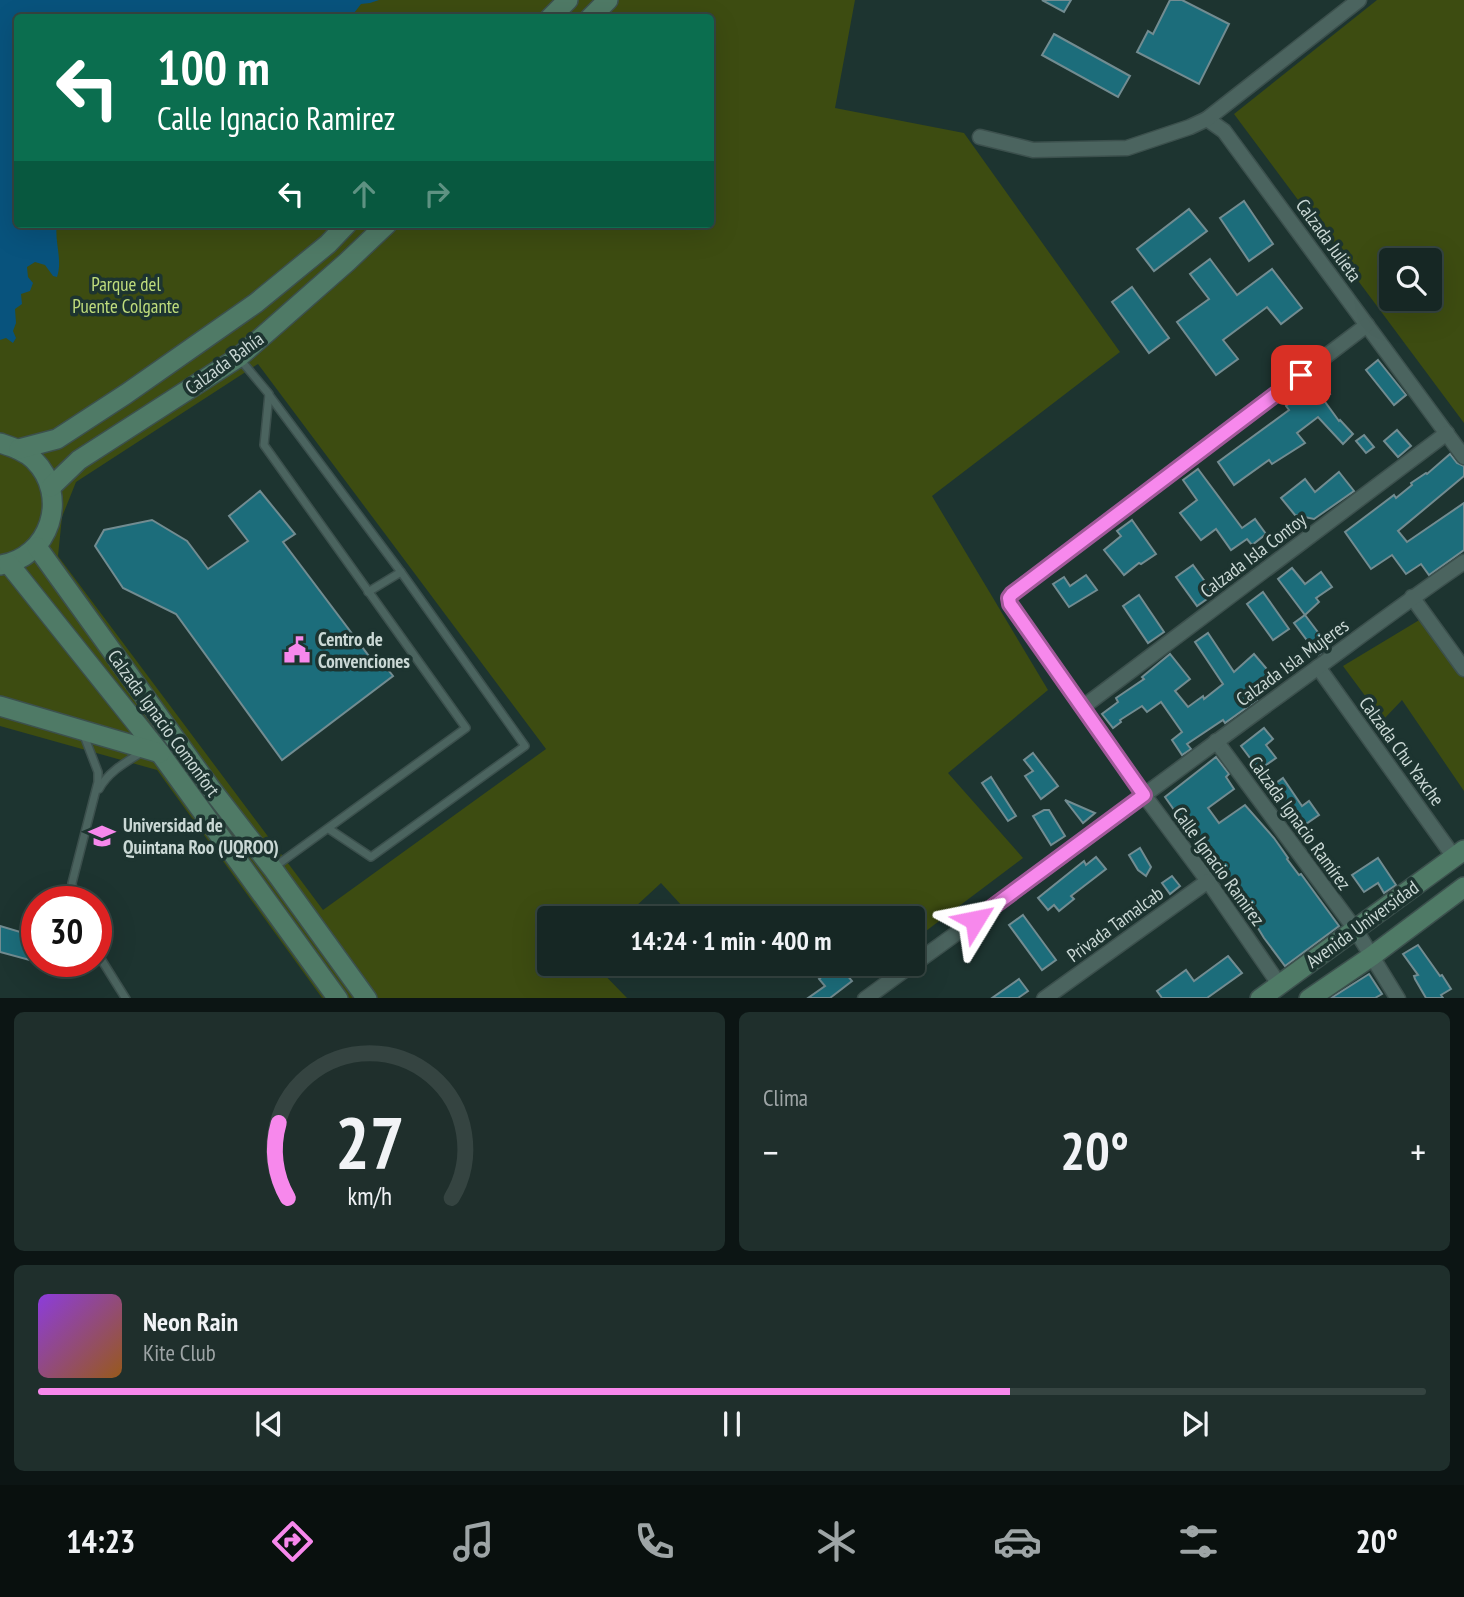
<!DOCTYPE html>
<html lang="es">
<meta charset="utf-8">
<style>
:root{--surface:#162724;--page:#1f2f2c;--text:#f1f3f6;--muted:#9ea5a6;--line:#354441;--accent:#f788ec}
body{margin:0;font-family:"PT Sans Narrow",sans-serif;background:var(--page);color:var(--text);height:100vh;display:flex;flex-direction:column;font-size:26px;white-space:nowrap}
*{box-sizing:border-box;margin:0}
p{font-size:23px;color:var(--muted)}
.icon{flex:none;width:38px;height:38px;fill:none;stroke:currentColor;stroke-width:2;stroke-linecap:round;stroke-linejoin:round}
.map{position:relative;height:998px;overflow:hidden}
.drawer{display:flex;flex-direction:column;gap:14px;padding:14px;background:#0c1514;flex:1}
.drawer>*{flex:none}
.banner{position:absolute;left:14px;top:14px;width:700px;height:214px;border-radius:7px;box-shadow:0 7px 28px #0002,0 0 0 2px var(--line);background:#0b6e4f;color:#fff;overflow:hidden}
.buttons{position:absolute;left:1379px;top:248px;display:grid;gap:14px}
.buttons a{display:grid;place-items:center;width:63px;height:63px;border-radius:7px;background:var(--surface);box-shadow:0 7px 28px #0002,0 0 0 2px var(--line);font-size:35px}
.speed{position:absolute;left:21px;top:886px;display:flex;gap:14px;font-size:35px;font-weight:700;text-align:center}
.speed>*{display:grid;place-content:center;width:91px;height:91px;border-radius:50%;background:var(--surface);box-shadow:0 7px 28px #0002,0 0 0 2px var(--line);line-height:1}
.speed .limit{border:10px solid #d22;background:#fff;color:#111}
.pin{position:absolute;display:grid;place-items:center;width:60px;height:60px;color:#fff;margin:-30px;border-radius:14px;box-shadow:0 4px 10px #0006}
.me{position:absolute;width:77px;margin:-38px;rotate:55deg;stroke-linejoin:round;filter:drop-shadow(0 0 5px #0008)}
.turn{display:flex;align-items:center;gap:24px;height:147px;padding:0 28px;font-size:32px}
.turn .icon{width:91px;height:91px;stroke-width:2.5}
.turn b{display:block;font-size:49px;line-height:60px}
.lanes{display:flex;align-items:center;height:66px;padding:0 28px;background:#0003;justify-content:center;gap:35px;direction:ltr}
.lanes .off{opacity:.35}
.big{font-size:52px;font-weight:600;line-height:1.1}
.drawer .widget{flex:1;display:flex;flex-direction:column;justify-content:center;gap:10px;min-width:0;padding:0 24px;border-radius:10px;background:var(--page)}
.drawer .dial{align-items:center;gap:0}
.dial svg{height:182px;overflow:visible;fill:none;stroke:var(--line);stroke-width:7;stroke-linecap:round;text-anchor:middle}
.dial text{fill:var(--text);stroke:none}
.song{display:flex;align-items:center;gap:21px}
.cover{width:84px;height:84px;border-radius:10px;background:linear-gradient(135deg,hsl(270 70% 55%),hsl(30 70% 35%))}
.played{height:7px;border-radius:4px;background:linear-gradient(90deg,var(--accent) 70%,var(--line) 70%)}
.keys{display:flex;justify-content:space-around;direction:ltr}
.heat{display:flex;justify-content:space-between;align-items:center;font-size:38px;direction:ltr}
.drawer .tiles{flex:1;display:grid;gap:14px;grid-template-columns:1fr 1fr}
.widget:last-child{grid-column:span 2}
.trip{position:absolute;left:537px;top:906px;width:388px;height:70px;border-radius:7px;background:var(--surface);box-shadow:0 7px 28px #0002,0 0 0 2px var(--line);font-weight:600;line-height:70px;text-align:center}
.menu{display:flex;height:112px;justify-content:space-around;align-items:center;background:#09100e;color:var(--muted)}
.menu .icon{width:49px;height:49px}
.menu .current{color:var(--accent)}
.menu b{font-size:32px;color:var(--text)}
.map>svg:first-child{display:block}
.green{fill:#3d4c11;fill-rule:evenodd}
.water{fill:#08537d}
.building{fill:#1c6d7b;stroke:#728c91;stroke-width:2}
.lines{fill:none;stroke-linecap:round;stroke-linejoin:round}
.service-casing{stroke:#3c504d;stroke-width:10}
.minor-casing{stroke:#3c504d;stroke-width:17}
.secondary-casing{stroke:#3c504d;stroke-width:22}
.service{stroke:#4b645f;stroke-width:7}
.minor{stroke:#4b645f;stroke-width:14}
.secondary{stroke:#4f7a66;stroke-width:19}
.route-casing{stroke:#a15899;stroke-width:18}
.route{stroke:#f788ec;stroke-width:12}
.labels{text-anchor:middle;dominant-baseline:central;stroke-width:7;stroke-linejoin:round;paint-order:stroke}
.street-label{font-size:19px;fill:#cad8d5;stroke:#1d3430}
.park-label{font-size:19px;fill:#bfdc7c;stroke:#1d3430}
.poi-label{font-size:19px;font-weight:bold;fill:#cad8d5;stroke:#1d3430;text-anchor:start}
</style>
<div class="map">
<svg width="1464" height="999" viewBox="0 0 1464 999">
<rect width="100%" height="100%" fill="#1d3430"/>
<g class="green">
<path d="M0 0H855L835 108 964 133 1120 352 932 496 1048 690 948 773 1023 858 914 940V919H694L661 883 622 919H550V964H594L627 998H322L157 770 0 726ZM18 18H710V224H18ZM258 364 546 749 323 910 58 556 62 517 76 482Z"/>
<path d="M1377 0H1464V423L1234 114ZM1391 261H1430V299H1391Z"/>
<polygon points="1421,619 1464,678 1464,791 1402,700 1383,720 1343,666"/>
</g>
<path class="water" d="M0 0H379L370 3 361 4 351 17 18 18V224H57C54 241 63 260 57 277L53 276 45 265 35 262 27 267 28 277 33 283 30 291 21 294 22 304 15 309 16 323 13 331 16 338 13 343 6 338 0 340Z"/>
<g class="building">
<polygon points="1042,0 1071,0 1064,12"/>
<polygon points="1170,0 1182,0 1229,24 1199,84 1137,52 1148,31 1153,34"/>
<polygon points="1054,34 1130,76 1118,97 1042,55"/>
<polygon points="1244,201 1273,244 1249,261 1220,218"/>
<polygon points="1189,209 1207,231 1154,271 1137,249"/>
<polygon points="1210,259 1237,295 1272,269 1302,308 1281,324 1267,307 1223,340 1238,359 1216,375 1177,322 1209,299 1190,274"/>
<polygon points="1132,287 1169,338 1149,353 1112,302"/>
<polygon points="1378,360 1406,395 1394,405 1366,370"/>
<polygon points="1323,383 1330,394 1323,399 1339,421 1340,420 1353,434 1343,444 1318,417 1297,433 1305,443 1272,464 1269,460 1234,485 1218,462 1289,410 1286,406 1296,397 1299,400"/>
<polygon points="1397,430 1411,446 1398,457 1384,441"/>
<polygon points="1364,435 1374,447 1366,453 1356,441"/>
<polygon points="1450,454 1457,463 1464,466 1464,476 1398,531 1407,542 1464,503 1464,550 1429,575 1421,564 1406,574 1392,555 1371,569 1345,532 1394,495 1396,498 1412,485 1411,483 1426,473 1427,474"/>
<polygon points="1198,469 1242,528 1255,519 1266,534 1252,545 1247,539 1231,550 1216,529 1201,540 1180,513 1197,500 1183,480"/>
<polygon points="1339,472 1354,491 1314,519 1295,515 1281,498 1305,479 1315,492"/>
<polygon points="260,491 295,534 283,542 372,660 377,656 393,676 282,760 176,614 123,588 95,546 104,530 152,520 187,541 208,569 248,541 229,516"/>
<polygon points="1132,520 1156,554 1141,564 1139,563 1124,575 1104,550 1121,536 1117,531"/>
<polygon points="1193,565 1214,594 1197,606 1176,577"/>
<polygon points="1292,568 1305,584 1321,572 1332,587 1316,598 1319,602 1305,615 1278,579"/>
<polygon points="1086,575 1097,590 1069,607 1053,584 1064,577 1070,586"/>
<polygon points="1263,592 1289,629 1273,640 1247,604"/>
<polygon points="1139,595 1164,632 1148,643 1123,606"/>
<polygon points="1305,615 1329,647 1318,655 1294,623"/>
<polygon points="1208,633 1234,672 1254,654 1272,675 1252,692 1257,700 1225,723 1223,720 1187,744 1191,749 1182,755 1172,740 1182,732 1161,702 1147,712 1142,706 1120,720 1121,722 1113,728 1102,714 1118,702 1116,698 1144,679 1142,677 1170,654 1190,679 1175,691 1188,707 1203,696 1204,699 1223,684 1195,642"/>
<polygon points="1264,728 1273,739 1266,745 1276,758 1259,770 1241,746"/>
<polygon points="1033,753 1058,786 1041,799 1025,776 1033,771 1024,760"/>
<polygon points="1216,757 1229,774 1226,777 1234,789 1208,808 1219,823 1245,805 1274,838 1288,858 1287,859 1299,875 1301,874 1339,926 1285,966 1264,938 1247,910 1218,873 1165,797"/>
<polygon points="991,777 1016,816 1008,821 982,783"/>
<polygon points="1283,778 1302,806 1309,801 1319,815 1300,828 1279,798 1277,799 1269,788"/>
<polygon points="1065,800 1095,813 1083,823"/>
<polygon points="1044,810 1049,810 1065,836 1051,845 1033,816"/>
<polygon points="1140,848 1151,867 1146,876 1138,870 1129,855"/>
<polygon points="1096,857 1106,869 1071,896 1074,899 1059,911 1054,905 1048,910 1038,898 1084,861 1086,865"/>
<polygon points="1378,858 1396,885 1384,893 1378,883 1364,892 1352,875"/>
<polygon points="1172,876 1180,886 1170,894 1162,883"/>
<polygon points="1023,915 1056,960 1042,970 1009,925"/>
<polygon points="0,926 37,937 37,962 0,952"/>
<polygon points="1418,945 1440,976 1442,975 1451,989 1441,995 1443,998 1426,998 1415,979 1414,976 1418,975 1403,954"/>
<polygon points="1228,956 1242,973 1207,998 1162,998 1157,991 1186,970 1194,981"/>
<polygon points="838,964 852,981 830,998 808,998 825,986 819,979"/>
<polygon points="1369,974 1382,994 1375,998 1331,998"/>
<polygon points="1019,979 1028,991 1018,998 992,998"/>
</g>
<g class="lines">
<g class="service-casing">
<g id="service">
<polyline points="239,358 269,394 264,445 466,728 273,868"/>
<polyline points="269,395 401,572 525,746 371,857 329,829"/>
<polyline points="368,592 401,572"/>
<path d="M99 789C108 772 126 762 142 752"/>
<polyline points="74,901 72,883 98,782 98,772 83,733"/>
<polyline points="96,951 126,999"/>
</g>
</g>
<g class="minor-casing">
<g id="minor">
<polyline points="1207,119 1224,131 1464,457"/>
<polyline points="980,137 1033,150 1127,148 1190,127 1207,119 1359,0"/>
<polyline points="1412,597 1464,669"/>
<polyline points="1318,667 1454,857"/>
<polyline points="1083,707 1447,433"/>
<polyline points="1216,741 1355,929 1398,999"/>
<path d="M914 964C1049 867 1182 766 1317 668 1366 632 1414 596 1464 562"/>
<polyline points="1279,984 1208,881 1144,795 1010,604 1009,598 1012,594 1367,325"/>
<polyline points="865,999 913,964"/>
<polyline points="1044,999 1208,881"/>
</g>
</g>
<g class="secondary-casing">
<g id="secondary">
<polyline points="550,18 568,0"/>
<polyline points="590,18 608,0"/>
<path d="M0 443C12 447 25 451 34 460 70 496 50 558 0 565"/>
<polyline points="19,449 57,439 126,394 256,303 328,244 347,224"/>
<polyline points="51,487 79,460 239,357 347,262 387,224"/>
<polyline points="37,547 212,790 273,869 367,999"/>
<polyline points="9,564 160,753 338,999"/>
<polyline points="0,706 160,753"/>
<polyline points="1260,999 1464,850"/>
<polyline points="1309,999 1372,956 1464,887"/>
</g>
</g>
<use href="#service" class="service"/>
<use href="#minor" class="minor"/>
<use href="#secondary" class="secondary"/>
</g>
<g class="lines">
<g class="route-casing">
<polyline id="route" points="975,920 1144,795 1010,604 1009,598 1012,594 1301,375"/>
</g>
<use href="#route" class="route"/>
</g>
<defs>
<g id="civic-bare" transform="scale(2.1)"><path d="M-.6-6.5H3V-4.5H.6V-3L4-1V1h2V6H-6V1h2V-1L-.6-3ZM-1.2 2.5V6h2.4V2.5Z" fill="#f788ec" stroke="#1d3430" stroke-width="2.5" paint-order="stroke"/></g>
<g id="university-bare" transform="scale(2.1)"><path d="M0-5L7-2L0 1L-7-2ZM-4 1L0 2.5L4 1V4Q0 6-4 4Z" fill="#f788ec" stroke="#1d3430" stroke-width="2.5" paint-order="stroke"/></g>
</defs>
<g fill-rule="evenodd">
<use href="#civic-bare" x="297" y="650"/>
<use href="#university-bare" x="102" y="836"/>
</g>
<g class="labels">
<g class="street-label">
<text transform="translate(1329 240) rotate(54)">Calzada Julieta</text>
<text transform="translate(224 363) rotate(-36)">Calzada Bahía</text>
<text transform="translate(1253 555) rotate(-37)">Calzada Isla Contoy</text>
<text transform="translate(1292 662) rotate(-36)">Calzada Isla Mujeres</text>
<text transform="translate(164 723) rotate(54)">Calzada Ignacio Comonfort</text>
<text transform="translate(1402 751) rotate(54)">Calzada Chu Yaxche</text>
<text transform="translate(1300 823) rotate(54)">Calzada Ignacio Ramírez</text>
<text transform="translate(1219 866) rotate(54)">Calle Ignacio Ramirez</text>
<text transform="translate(1115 924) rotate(-36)">Privada Tamalcab</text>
<text transform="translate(1362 924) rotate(-36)">Avenida Universidad</text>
</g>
<g class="park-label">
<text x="126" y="284">Parque del<tspan x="126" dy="22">Puente Colgante</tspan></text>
</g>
<g class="poi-label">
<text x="318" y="639">Centro de<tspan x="318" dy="22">Convenciones</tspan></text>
<text x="123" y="825">Universidad de<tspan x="123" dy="22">Quintana Roo (UQROO)</tspan></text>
</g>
</g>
</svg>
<div class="buttons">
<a><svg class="icon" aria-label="search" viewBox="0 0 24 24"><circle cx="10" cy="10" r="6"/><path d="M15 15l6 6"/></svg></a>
</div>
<div class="speed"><div class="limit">30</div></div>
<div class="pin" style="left:1301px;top:375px;background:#d93025"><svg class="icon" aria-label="arrive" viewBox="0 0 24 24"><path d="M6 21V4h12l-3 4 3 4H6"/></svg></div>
<svg class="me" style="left:975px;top:920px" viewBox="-20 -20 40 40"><path d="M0-17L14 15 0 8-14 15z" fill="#f788ec" stroke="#fff" stroke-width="4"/></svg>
<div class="trip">14:24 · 1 min · 400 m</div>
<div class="banner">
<div class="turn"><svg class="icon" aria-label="left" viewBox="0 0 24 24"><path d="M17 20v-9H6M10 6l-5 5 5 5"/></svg><div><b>100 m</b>Calle Ignacio Ramirez</div></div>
<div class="lanes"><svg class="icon" aria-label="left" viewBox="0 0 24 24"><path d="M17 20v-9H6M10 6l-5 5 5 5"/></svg><svg class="icon off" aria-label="ahead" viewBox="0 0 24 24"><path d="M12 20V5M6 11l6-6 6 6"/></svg><svg class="icon off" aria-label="right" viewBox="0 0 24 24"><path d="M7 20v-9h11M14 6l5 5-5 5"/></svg></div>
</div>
</div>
<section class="drawer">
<div class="tiles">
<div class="widget dial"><svg viewBox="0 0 100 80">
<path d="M14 69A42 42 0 1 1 86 69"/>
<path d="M14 69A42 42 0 0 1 10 36" stroke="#f788ec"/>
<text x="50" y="56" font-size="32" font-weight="700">27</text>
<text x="50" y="72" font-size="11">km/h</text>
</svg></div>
<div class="widget"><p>Clima</p>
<div class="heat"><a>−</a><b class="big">20°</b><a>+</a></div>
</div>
<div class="widget">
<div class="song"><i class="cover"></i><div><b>Neon Rain</b><p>Kite Club</p></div></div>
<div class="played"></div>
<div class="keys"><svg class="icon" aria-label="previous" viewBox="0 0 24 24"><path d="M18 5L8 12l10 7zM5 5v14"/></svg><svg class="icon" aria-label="pause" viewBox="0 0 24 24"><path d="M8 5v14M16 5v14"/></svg><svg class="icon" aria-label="next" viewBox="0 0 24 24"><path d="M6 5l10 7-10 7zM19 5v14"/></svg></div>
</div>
</div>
</section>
<nav class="menu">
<b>14:23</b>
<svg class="icon current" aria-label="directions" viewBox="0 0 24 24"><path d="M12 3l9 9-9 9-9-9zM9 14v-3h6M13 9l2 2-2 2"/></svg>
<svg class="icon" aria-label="music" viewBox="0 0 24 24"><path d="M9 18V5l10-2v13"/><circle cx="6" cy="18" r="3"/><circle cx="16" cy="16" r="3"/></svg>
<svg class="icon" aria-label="phone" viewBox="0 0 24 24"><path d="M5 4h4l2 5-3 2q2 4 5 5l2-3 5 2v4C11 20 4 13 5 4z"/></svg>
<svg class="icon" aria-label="climate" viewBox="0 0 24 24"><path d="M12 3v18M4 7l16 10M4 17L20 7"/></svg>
<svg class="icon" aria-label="car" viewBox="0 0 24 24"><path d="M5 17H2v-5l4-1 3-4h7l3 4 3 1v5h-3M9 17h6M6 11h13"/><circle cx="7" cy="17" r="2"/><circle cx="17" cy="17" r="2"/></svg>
<svg class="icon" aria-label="filters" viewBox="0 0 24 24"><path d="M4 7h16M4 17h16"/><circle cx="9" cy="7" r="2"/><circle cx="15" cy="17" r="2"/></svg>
<b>20°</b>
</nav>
